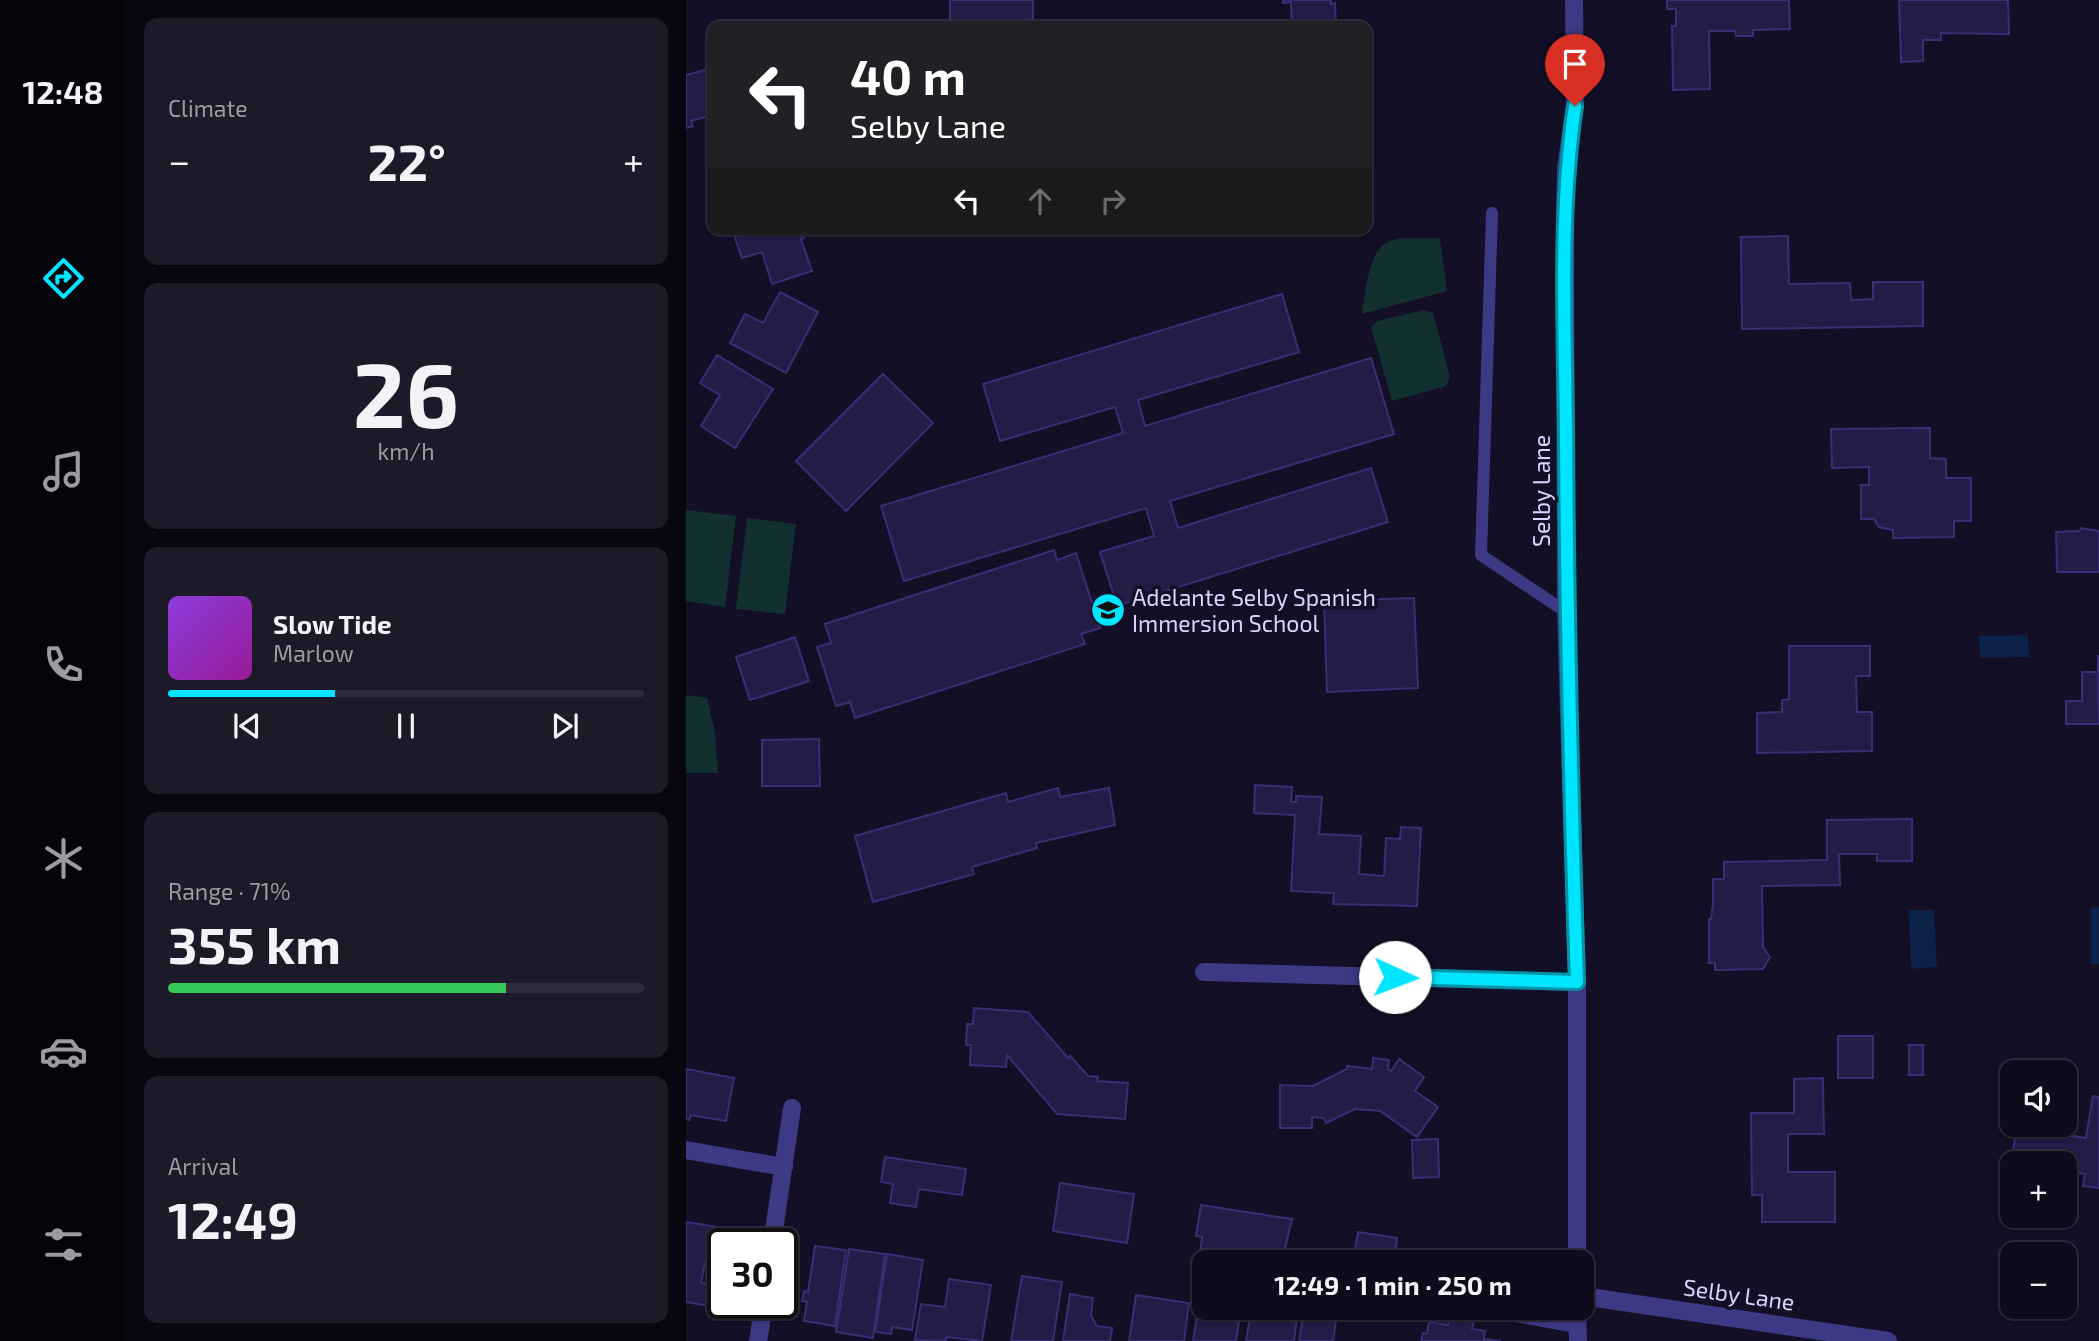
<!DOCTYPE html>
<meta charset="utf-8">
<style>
:root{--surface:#0e0b1c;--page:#1c1929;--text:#f1f3f6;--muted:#9b9ba3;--line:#2e2b3b;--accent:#00e5ff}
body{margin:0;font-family:"Exo 2",sans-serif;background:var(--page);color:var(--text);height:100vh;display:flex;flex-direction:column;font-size:26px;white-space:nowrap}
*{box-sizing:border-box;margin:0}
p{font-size:23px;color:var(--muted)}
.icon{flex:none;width:38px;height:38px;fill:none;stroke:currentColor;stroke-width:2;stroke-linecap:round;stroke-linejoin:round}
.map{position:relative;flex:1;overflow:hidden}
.panel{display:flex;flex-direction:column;gap:18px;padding:18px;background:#08060f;width:560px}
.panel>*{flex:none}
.banner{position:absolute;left:21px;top:21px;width:665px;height:214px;border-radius:14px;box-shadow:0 2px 5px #0004,0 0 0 2px var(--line);background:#202124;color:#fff;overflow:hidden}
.buttons{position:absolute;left:1314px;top:1060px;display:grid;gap:14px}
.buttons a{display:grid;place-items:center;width:77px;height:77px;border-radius:14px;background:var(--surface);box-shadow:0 2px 5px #0004,0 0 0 2px var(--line);font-size:35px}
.speed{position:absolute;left:21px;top:1228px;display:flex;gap:14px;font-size:35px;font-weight:700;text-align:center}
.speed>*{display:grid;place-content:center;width:91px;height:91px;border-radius:50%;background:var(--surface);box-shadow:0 2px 5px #0004,0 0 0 2px var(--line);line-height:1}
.speed .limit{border:4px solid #111;border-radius:10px;background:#fff;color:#111}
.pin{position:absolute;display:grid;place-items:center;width:60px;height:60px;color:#fff;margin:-72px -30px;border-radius:50% 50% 50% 0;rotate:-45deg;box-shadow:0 0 7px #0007}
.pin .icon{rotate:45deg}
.me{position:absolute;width:77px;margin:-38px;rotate:92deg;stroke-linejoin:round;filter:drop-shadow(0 0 5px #0008)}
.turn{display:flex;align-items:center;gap:24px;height:147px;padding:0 28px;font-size:32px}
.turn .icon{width:91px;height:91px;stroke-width:2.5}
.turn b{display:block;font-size:49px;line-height:60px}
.lanes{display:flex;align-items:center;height:66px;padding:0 28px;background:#0003;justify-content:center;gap:35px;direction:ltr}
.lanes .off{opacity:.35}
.big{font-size:52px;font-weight:700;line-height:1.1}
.panel .card{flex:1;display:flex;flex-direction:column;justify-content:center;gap:10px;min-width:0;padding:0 24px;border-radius:14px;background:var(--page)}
.panel .dial{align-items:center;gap:0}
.dial b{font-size:91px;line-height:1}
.song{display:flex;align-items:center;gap:21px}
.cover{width:84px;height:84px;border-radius:10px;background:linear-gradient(135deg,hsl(270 70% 55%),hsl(300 70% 35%))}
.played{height:7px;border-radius:4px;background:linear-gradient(90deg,var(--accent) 35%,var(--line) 35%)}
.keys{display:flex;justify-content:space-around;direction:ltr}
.heat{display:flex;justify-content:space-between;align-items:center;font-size:38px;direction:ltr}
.charge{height:10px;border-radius:5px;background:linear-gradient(90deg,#34c759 71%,var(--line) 0)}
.trip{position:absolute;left:506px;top:1250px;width:402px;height:70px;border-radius:14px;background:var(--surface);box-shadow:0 2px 5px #0004,0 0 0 2px var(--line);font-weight:700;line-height:70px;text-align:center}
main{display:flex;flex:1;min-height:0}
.dock{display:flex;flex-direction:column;width:126px;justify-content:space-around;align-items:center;background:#06040b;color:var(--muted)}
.dock .icon{width:49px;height:49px}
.dock .active{color:var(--accent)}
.dock b{font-size:32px;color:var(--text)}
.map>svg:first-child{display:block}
.green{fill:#12302f}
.water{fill:#0c2248}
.building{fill:#241b47;stroke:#3b2d73;stroke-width:2}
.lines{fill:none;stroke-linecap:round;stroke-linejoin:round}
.lane{stroke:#3d3a85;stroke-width:12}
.street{stroke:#3d3a85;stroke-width:18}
.route-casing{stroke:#0095a6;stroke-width:18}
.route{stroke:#00e5ff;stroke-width:12}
.labels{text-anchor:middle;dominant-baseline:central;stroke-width:7;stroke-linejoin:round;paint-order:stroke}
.street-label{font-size:23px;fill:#d9d4ff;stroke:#130f26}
.poi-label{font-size:23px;fill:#d9d4ff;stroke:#130f26;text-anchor:start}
</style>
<main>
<nav class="dock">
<b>12:48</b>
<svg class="icon active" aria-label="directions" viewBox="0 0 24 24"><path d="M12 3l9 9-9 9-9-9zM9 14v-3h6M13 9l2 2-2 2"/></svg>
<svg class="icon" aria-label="music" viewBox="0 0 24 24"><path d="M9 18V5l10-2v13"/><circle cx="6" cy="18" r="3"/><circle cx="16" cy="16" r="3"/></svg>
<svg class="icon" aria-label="phone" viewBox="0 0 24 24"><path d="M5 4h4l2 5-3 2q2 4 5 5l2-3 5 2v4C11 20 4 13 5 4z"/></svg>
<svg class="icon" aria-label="climate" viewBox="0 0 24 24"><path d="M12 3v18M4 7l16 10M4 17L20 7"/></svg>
<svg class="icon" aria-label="car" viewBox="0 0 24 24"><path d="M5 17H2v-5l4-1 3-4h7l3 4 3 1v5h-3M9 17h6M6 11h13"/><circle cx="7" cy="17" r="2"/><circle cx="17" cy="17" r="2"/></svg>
<svg class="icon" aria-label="filters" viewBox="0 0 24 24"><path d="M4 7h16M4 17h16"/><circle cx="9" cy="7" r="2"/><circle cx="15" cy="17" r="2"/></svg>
</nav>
<section class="panel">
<div class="card"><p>Climate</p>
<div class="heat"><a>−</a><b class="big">22°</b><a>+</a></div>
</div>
<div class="card dial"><b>26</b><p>km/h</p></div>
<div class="card">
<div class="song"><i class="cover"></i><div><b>Slow Tide</b><p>Marlow</p></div></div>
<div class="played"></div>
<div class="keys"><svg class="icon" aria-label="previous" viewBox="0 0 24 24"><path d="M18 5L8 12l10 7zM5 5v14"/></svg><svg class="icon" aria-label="pause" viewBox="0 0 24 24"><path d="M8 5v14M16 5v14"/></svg><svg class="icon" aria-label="next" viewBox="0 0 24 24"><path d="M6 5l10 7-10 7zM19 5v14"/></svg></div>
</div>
<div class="card"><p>Range · 71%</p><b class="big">355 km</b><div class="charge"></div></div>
<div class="card"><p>Arrival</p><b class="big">12:49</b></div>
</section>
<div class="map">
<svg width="1413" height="1341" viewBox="0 0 1413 1341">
<rect width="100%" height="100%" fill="#130f26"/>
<g class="green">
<path d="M754 238 761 291 676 314C679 295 682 248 704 241 719 236 739 239 754 238Z"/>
<polygon points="738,310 747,313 764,377 760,386 706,401 685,327 692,321"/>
<polygon points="0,510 50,516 39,607 0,601"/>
<polygon points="61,518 110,524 99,614 50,609"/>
<polygon points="0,695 21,698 29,733 32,773 0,773"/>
</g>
<g class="water">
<polygon points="1342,635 1343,657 1294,658 1293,636"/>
<polygon points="1413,907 1413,964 1405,964 1405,908"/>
<polygon points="1223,910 1248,910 1251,967 1225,969"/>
</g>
<g class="building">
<polygon points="264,0 347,0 347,19 339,20 339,26 264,26"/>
<polygon points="597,0 645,0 645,4 649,3 650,26 606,26 605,2 597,3"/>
<polygon points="981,0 1103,0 1104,29 1067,30 1067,36 1050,36 1049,31 1023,31 1024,89 987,90 986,26 990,26 990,9 981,9"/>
<polygon points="1213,0 1322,0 1323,34 1255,33 1255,40 1237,40 1237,61 1215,62"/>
<polygon points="26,68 26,115 5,121 7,126 0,128 0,75"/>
<polygon points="46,229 115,229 118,238 115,239 126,271 86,284 76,252 56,258"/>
<polygon points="1102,236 1103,284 1164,283 1165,300 1187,299 1187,282 1237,282 1237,326 1056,329 1055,237"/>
<polygon points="94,292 132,312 100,373 44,343 59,314 77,323"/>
<polygon points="596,294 613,352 452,400 459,426 685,358 708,434 484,501 492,528 685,468 702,522 431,606 414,552 468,536 460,508 218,581 195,506 437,433 429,407 314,441 297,384"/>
<polygon points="31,355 87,389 49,448 15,426 34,395 14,383"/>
<polygon points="197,374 247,423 160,511 110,461"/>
<polygon points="1244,428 1244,458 1260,459 1260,478 1285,478 1285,521 1268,521 1268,537 1207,538 1207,530 1193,527 1188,519 1175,519 1175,485 1183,485 1183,467 1146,468 1145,429"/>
<polygon points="1395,528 1413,531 1413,572 1371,572 1370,532 1394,531"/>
<polygon points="368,550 371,560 390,553 414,628 395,634 399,644 169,718 164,702 150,706 131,647 145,643 139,624"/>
<polygon points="728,598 732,688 641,692 638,601"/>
<polygon points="109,637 123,681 64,700 50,657"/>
<polygon points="1103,646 1184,646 1184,676 1170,676 1171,712 1186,712 1186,751 1071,753 1071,713 1096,712 1096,700 1103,699"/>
<polygon points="1412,655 1413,724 1380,724 1380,701 1396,701 1396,672 1412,672"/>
<polygon points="133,739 134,786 76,786 76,740"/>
<polygon points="569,785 606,787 605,802 610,802 610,796 636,797 633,834 675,836 673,874 698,876 700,838 714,839 715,827 735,828 731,906 647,904 648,893 605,891 609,815 568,813"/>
<polygon points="372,788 374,797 423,788 429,825 350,843 351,848 286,867 288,874 187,902 169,836 320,793 322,802"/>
<polygon points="1226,819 1226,861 1191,861 1191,854 1153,854 1154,885 1076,886 1077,947 1084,957 1077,969 1029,970 1029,963 1023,963 1023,919 1025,919 1027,903 1027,879 1038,879 1038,862 1141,860 1141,820"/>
<polygon points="288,1008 342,1012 382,1058 384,1056 402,1076 412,1077 411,1081 442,1083 439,1119 371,1114 321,1055 320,1067 284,1065 285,1045 280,1045 281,1024 287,1024"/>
<rect x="1152" y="1036" width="35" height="42"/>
<rect x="1223" y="1045" width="14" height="30"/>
<polygon points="687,1058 703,1060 702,1070 705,1071 713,1059 738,1077 729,1091 752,1107 731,1137 694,1111 669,1109 640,1123 638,1118 626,1117 626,1128 594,1128 594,1085 627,1086 661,1069 661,1066 686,1069"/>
<polygon points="0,1069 48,1078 40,1121 5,1115 3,1120 0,1119"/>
<polygon points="1137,1078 1138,1134 1102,1134 1102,1172 1149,1172 1149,1222 1076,1222 1076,1195 1066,1195 1065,1113 1108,1113 1108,1079"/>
<polygon points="1407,1096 1413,1097 1413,1188 1397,1186 1399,1174 1379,1170 1379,1164 1325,1162 1331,1127 1400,1138"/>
<polygon points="752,1139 753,1177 727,1178 726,1140"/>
<polygon points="199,1157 280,1169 276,1195 233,1189 230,1207 204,1203 207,1184 195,1182"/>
<polygon points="374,1183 448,1194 441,1243 367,1231"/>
<polygon points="515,1205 606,1219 596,1262 514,1253 516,1237 510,1236"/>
<polygon points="0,1222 56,1231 54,1244 37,1244 37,1266 19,1263 15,1283 24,1285 25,1274 37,1276 37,1304 43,1304 42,1309 0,1302"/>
<polygon points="672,1232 711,1238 708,1262 667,1262"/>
<polygon points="129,1246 160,1250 149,1326 118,1321 121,1302 116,1301 118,1291 122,1292"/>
<polygon points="163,1249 199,1254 187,1338 150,1332"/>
<polygon points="744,1249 825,1261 742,1262"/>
<polygon points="201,1254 237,1260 226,1330 206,1327 205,1334 189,1332"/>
<polygon points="336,1276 376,1282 367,1341 325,1341"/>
<polygon points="263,1279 305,1285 296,1341 260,1337 260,1341 229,1340 235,1304 259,1307"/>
<polygon points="384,1294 407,1298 405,1316 411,1326 426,1328 424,1341 377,1341"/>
<polygon points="450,1295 503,1303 498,1341 443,1341"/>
<polygon points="619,1307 652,1307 647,1341 613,1341"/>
<polygon points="512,1309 553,1321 550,1341 507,1341"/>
<polygon points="565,1310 611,1317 608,1341 560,1341"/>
<polygon points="764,1316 788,1320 786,1329 799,1331 798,1339 815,1341 735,1341 737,1333 741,1334 743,1322 762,1325"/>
</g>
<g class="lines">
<g class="lane">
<polyline points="806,213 795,555 880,612"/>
<polyline points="779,1307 891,1327"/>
</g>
<g class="street">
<polyline points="888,0 889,106 880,168 879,209 880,612 891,982 891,1262"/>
<polyline points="518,972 891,982"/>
<polyline points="0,1150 98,1167"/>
<polyline points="86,1244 106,1108"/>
<polyline points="896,1296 1202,1341"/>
<polyline points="891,1307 892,1341"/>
<polyline points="72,1341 78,1304"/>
</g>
</g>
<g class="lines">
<g class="route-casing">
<path id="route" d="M709 977 891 982C885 799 881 616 880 433 879 324 873 214 889 106"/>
</g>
<use href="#route" class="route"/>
</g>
<defs>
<g id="school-disc" transform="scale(1.75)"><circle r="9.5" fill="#00e5ff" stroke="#130f26"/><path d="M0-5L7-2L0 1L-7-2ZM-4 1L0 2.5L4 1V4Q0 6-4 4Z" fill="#111"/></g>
</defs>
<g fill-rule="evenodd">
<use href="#school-disc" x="422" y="610"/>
</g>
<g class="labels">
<g class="street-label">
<text transform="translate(855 491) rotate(-90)">Selby Lane</text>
<text transform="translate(1053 1294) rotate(8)">Selby Lane</text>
</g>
<g class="poi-label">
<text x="446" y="597">Adelante Selby Spanish<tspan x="446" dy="26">Immersion School</tspan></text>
</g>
</g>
</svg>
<div class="buttons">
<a><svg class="icon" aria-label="sound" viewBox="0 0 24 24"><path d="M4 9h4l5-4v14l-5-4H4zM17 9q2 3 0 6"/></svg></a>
<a>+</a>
<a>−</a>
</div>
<div class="speed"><div class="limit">30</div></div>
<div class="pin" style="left:889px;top:106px;background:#d93025"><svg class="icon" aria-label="arrive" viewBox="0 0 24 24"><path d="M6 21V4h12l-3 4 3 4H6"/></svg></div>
<svg class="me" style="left:709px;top:977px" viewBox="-20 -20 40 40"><circle r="19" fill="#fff"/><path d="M0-13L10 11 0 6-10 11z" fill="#00e5ff"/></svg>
<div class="trip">12:49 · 1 min · 250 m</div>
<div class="banner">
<div class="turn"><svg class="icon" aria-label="left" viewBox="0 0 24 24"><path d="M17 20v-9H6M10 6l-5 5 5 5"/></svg><div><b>40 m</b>Selby Lane</div></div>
<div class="lanes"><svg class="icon" aria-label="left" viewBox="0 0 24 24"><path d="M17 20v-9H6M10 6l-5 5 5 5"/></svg><svg class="icon off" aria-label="ahead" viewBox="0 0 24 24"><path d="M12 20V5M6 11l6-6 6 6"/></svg><svg class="icon off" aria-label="right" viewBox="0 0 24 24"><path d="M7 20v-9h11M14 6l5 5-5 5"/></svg></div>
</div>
</div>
</main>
